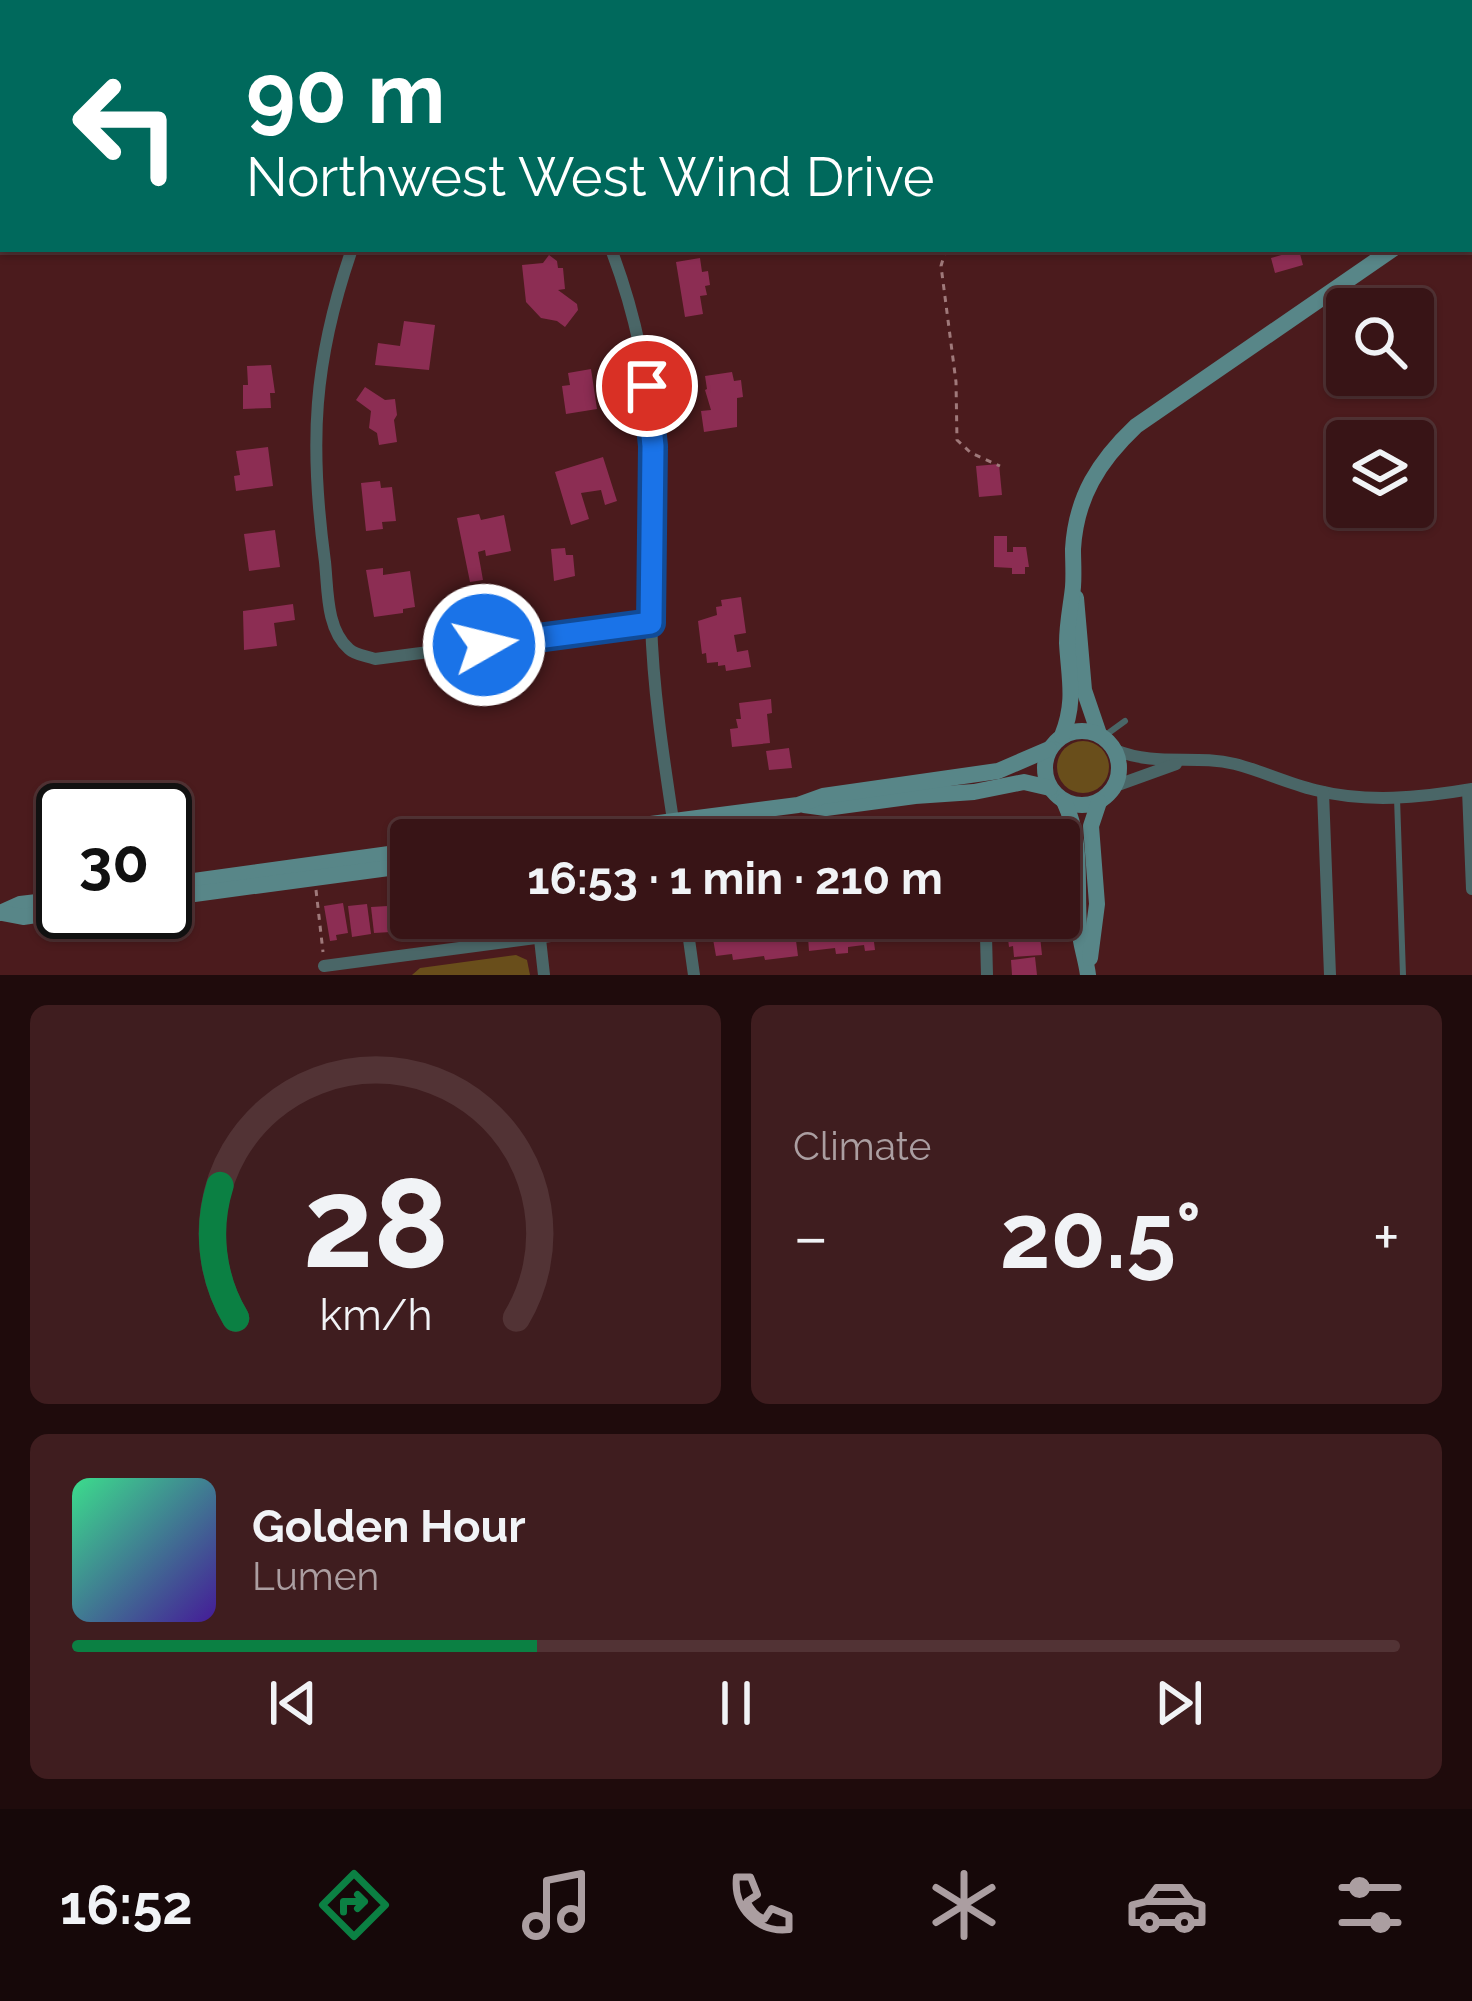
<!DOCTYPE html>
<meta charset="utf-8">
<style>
:root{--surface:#381416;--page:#3f1d1f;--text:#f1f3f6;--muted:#ab9ea1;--line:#523335;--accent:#0b8043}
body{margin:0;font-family:Raleway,sans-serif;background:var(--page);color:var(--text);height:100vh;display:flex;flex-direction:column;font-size:45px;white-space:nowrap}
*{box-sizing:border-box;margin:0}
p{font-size:39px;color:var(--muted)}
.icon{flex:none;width:66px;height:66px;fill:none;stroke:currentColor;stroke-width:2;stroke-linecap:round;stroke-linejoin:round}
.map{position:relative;height:975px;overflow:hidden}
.drawer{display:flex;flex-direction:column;gap:30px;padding:30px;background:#1f0b0c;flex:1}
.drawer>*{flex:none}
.top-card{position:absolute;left:0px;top:0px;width:1473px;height:252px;box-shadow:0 3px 9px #0004,0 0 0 3px var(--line);background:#00695c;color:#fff;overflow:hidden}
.tools{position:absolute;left:1326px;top:288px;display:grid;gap:24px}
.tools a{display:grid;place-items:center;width:108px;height:108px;border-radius:12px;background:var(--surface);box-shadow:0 3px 9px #0004,0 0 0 3px var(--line);font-size:60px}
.speed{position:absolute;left:36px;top:783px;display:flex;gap:24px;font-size:60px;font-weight:700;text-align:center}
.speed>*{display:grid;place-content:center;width:156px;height:156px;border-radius:50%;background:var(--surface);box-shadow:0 3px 9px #0004,0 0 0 3px var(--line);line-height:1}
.speed .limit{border:6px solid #111;border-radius:18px;background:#fff;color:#111}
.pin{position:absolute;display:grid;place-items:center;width:102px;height:102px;color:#fff;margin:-51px;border:6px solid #fff;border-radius:50%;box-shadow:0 3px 12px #0007}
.me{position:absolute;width:132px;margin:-66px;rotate:82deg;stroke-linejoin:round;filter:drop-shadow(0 0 9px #0008)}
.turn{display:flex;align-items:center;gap:42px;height:252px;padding:0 48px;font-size:54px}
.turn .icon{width:156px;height:156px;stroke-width:2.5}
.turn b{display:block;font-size:84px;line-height:102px}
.big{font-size:90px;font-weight:700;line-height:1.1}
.drawer .widget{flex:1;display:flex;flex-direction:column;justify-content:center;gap:18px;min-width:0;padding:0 42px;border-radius:18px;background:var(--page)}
.drawer .dial{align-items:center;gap:0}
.dial svg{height:312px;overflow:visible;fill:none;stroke:var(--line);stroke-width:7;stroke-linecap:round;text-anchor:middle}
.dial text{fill:var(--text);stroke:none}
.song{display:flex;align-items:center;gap:36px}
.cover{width:144px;height:144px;border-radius:18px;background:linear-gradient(135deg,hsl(150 70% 55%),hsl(260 70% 35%))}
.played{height:12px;border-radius:6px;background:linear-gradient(90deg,var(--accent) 35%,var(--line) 35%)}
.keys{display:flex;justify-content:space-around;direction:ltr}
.heat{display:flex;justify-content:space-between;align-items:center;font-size:66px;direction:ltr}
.drawer .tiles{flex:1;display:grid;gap:30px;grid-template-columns:1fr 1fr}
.widget:last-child{grid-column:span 2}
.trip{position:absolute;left:390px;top:819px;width:690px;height:120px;border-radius:12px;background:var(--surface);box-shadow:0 3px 9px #0004,0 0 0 3px var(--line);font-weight:700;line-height:120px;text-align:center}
.menu{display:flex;height:192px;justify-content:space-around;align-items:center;background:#160809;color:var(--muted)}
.menu .icon{width:84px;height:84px}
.menu .selected{color:var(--accent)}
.menu b{font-size:54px;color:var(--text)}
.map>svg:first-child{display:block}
.green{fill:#694e1b}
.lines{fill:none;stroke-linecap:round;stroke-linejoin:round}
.stream{stroke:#9e6b9f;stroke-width:4.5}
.building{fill:#8c2d53}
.path{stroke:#9f797a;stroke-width:3;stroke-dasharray:6 6;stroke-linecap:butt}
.lane{stroke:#4a6667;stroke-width:6}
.street{stroke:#4a6667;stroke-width:12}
.secondary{stroke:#588688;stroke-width:16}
.route-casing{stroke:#114b97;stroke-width:30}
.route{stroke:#1a73e8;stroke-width:21}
</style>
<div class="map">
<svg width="1472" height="975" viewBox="0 0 1472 975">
<rect width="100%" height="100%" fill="#4b1b1d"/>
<g class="green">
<circle cx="1083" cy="767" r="26"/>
<polygon points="516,955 527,960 530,975 412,975 420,968"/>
</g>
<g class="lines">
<polyline class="stream" points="1470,0 1472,3"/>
</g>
<g class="building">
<polygon points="1299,250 1303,265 1275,273 1271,258"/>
<polygon points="549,255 557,261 558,268 563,268 565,289 558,290 577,304 578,310 565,327 557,321 541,318 526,302 522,265 543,263"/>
<polygon points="700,258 702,272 708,271 710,285 705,286 707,295 700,296 703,314 685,317 676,262"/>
<polygon points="404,321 435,325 429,370 375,365 378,343 400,346"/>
<polygon points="271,365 275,393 270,393 271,408 243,409 243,385 248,385 247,366"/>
<polygon points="591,369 597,409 566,414 562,386 570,385 568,373"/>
<polygon points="732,372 734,381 741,380 743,397 737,398 737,427 704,432 701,411 711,410 705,390 707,389 705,376"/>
<polygon points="365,387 385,400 395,399 397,415 394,420 397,442 379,445 377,433 369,428 371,411 356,400"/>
<polygon points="268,447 273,486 236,491 234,476 240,475 236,451"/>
<polygon points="603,457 617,501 605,505 601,490 581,493 589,519 571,525 555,472"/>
<polygon points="999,464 1002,495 979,497 976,466"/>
<polygon points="380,481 381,488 392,487 396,521 382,522 383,529 366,531 361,483"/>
<polygon points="479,514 481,520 504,515 511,551 486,556 485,550 478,552 483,580 470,582 457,518"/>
<polygon points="275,530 280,567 249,571 244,534"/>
<polygon points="994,536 1007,536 1007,552 1013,552 1013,547 1026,547 1029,567 1025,567 1025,574 1012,574 1012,568 994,567"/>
<polygon points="565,548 566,555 573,555 575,576 554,581 551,549"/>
<polygon points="383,568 383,575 410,571 415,607 403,609 403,613 374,617 366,570"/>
<polygon points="741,597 746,633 734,635 737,652 748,650 751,667 726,671 725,665 718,666 718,662 707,663 706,653 702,654 698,621 717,615 716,607 722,606 721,600"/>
<polygon points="293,604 295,620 274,623 277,646 244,650 243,611"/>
<polygon points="771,699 772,713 767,714 770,743 732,747 730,729 738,728 736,719 741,719 739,703"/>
<polygon points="789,748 792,768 769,770 766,751"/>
<polygon points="964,816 968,840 907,840 905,826"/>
<polygon points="1023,820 1035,820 1038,840 1010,840 1007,822"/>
<polygon points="408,895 412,925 401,926 402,932 394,933 390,897"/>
<polygon points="343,903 348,933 336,935 337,940 330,941 324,906"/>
<polygon points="367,904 371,934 352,937 348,906"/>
<polygon points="388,906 391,932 374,933 371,907"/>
<polygon points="855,918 871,918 875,950 865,951 864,945 848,947 848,953 836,954 835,948 809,951 807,924"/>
<polygon points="885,918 919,918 922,936 891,941"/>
<polygon points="794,925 798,956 765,960 764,956 733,960 732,954 716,956 713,939 731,937 731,933"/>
<polygon points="1040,936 1042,955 1014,957 1013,946 1009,947 1008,939"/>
<polygon points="1035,957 1037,975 1012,975 1011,960"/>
</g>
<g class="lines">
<g class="path">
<polyline points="946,249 941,266 956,382 957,440 971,453 1000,466"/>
<polyline points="316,890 323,952"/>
<polyline points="997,935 1065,925"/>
</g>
<g class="lane">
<polyline points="1103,737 1125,721"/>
<polyline points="1397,798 1403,975"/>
<polyline points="986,936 987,918"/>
</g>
<g class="street">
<polyline points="87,0 96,3"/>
<polyline points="529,0 530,3"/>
<path d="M352 249C313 362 309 444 325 562 328 590 326 629 349 649 355 655 367 656 375 659L651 623"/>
<path d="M611 249C635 312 649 379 653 446 657 504 649 563 651 621 653 694 665 767 676 840"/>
<path d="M1115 750C1157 767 1195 754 1235 764 1262 771 1287 783 1315 790 1366 803 1420 798 1472 789"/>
<polyline points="1115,786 1176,764"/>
<polyline points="1468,790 1472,889"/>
<polyline points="1323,792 1330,975"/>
<polyline points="686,918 694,975"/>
<polyline points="986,936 987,975"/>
<polyline points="540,939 544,975"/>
<polyline points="324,966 686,918"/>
</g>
<g class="secondary">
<polyline points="1470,183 1472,181"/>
<polyline points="1076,598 1084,690 1099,734"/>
<circle cx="1082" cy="768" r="37"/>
<path d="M1062 736C1076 701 1069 679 1067 643 1067 623 1071 606 1073 587 1074 574 1073 561 1073 549 1076 497 1099 461 1136 426L1393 249"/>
<path d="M1064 801C1083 841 1076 883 1079 927 1080 943 1086 959 1088 975"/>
<polyline points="804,805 826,808 915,796 974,792 1024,782 1050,788"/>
<polyline points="492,840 519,836 535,840"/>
<polyline points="614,840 651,824 798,805 823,796 998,771 1049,749"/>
<polyline points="165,885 411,851"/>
<polyline points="165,898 411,865"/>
<polyline points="0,913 20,904 63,899"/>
<polyline points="2,913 23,917 63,911"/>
<polyline points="1090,958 1097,904 1091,826 1099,802"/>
</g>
</g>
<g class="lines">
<g class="route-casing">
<polyline id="route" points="484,645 651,623 653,446 647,386"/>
</g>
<use href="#route" class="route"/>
</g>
</svg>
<div class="tools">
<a><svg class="icon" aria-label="search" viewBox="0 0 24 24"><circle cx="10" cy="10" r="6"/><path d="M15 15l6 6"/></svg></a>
<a><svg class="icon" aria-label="layers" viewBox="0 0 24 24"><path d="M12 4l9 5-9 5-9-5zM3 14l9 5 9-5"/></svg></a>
</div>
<div class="speed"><div class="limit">30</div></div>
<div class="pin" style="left:647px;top:386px;background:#d93025"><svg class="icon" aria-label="arrive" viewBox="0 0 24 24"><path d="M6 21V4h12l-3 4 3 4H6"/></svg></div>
<svg class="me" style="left:484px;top:645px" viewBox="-20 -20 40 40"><circle r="17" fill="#1a73e8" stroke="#fff" stroke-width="3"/><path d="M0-11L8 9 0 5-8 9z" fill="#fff"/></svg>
<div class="trip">16:53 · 1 min · 210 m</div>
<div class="top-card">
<div class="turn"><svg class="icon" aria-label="left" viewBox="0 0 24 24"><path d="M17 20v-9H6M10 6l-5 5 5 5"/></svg><div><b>90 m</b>Northwest West Wind Drive</div></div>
</div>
</div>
<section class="drawer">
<div class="tiles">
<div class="widget dial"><svg viewBox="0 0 100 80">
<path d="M14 69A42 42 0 1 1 86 69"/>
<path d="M14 69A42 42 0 0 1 10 35" stroke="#0b8043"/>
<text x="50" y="56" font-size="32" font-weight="700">28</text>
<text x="50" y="72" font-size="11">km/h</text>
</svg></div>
<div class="widget"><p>Climate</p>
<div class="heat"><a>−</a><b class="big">20.5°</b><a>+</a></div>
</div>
<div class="widget">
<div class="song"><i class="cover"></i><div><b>Golden Hour</b><p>Lumen</p></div></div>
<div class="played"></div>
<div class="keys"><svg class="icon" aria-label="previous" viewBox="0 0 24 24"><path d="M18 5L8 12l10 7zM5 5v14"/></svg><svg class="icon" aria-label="pause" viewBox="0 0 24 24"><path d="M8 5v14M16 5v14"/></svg><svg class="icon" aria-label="next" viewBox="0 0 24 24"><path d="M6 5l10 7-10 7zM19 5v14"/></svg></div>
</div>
</div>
</section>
<nav class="menu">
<b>16:52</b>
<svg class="icon selected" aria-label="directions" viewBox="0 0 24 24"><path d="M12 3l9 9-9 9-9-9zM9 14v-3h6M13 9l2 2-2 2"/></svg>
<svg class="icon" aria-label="music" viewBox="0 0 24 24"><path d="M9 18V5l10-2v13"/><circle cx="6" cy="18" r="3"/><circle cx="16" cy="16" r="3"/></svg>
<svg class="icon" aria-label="phone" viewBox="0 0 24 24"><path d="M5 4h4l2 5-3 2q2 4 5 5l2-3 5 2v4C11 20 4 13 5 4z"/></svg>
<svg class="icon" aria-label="climate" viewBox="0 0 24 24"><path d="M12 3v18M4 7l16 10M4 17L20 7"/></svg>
<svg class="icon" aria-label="car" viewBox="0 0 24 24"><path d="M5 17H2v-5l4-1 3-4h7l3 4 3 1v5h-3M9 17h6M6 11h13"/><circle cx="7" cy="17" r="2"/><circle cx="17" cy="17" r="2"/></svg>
<svg class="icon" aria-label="filters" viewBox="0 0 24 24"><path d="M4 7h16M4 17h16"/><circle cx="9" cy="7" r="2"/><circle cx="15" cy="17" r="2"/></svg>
</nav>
